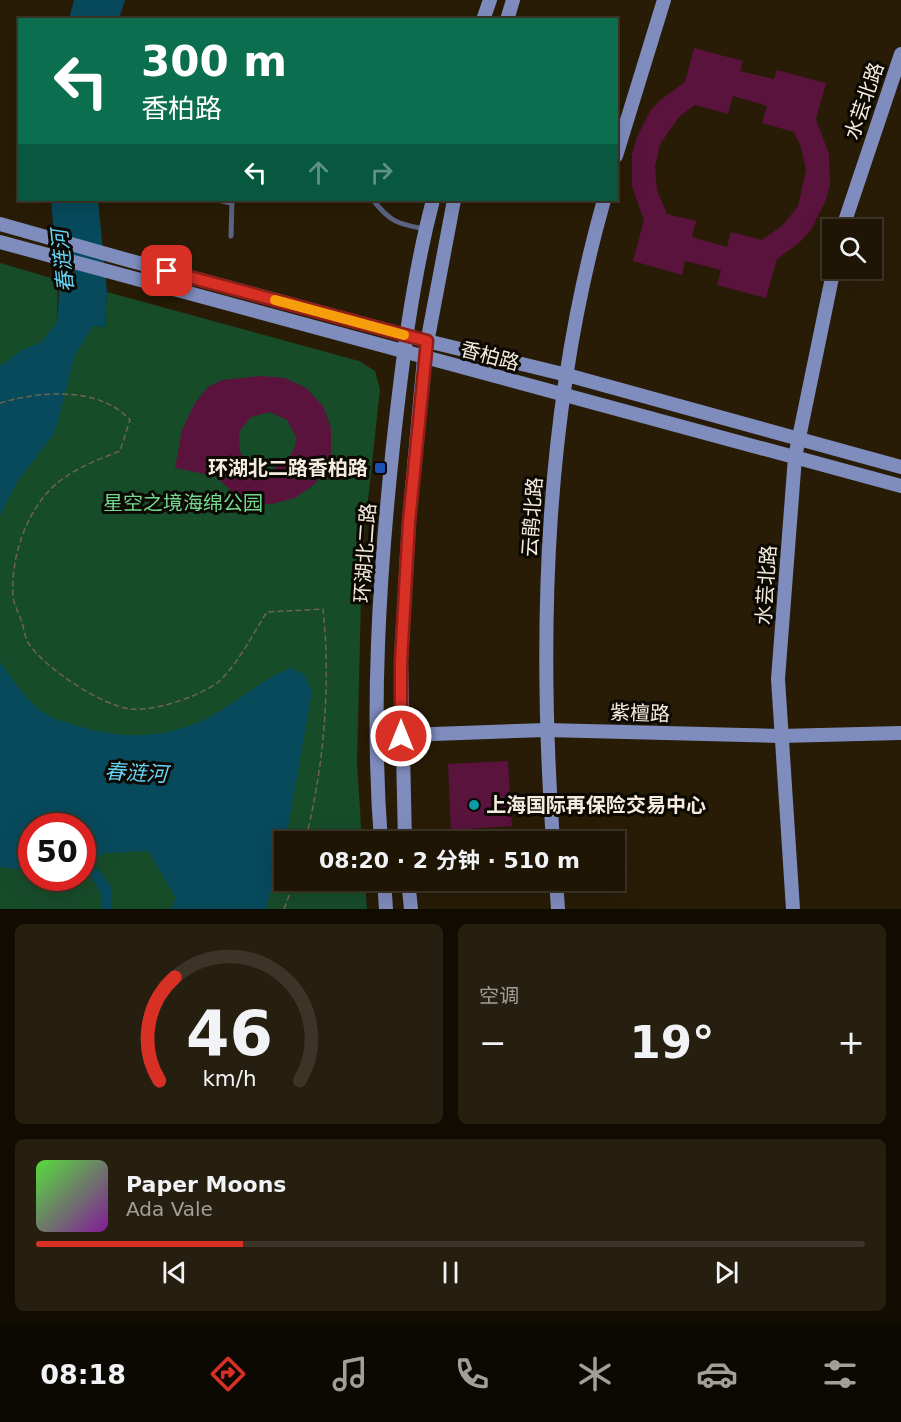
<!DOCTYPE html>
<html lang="zh">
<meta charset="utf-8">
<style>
:root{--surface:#1e1504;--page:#261e0e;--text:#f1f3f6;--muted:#a19f9a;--line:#3c3426;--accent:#d93025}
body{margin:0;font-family:"DejaVu Sans","Noto Sans SC",sans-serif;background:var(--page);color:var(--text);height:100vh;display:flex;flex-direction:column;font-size:22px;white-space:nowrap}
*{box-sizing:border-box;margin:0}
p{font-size:20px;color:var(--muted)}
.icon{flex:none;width:33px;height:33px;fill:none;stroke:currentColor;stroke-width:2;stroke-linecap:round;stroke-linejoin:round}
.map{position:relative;height:909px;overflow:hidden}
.side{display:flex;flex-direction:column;gap:15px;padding:15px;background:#100c02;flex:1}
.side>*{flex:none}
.top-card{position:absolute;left:18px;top:18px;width:600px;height:183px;border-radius:0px;box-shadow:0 6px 24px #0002,0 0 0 2px var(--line);background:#0b6e4f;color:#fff;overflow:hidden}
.controls{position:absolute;left:822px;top:219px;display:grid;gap:12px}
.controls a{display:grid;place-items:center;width:60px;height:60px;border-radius:0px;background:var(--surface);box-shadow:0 6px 24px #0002,0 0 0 2px var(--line);font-size:30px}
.speed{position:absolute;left:18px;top:813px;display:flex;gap:12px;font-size:30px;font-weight:700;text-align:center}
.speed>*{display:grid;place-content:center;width:78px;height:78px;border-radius:50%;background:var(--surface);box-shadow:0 6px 24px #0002,0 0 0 2px var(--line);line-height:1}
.speed .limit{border:9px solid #d22;background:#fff;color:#111}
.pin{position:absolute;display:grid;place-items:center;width:51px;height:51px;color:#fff;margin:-26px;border-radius:12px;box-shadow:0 3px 9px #0006}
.me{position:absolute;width:66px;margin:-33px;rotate:0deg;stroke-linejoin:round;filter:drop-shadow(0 0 4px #0008)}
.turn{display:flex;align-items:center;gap:21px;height:126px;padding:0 24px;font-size:27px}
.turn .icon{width:78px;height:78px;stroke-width:2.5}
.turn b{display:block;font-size:42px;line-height:51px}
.lanes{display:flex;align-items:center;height:57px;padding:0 24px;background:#0003;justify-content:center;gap:30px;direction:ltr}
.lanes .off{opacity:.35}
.big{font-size:45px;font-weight:700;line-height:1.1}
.side .widget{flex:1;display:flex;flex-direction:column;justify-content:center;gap:9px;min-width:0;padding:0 21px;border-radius:9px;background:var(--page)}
.side .dial{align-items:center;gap:0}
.dial svg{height:156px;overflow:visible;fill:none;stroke:var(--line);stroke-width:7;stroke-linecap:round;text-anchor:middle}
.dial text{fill:var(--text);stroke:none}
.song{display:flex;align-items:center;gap:18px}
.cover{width:72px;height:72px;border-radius:9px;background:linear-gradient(135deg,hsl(110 70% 55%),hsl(290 70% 35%))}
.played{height:6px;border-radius:3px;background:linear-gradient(90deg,var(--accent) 25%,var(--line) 25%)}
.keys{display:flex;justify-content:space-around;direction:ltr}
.heat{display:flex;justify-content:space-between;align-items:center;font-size:33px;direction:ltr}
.side .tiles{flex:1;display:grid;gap:15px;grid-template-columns:1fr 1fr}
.widget:last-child{grid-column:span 2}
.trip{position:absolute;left:274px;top:831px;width:351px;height:60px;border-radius:0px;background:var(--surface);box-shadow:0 6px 24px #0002,0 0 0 2px var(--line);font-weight:700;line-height:60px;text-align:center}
.tab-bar{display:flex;height:96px;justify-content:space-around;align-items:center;background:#0c0802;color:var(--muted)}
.tab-bar .icon{width:42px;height:42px}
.tab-bar .current{color:var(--accent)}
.tab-bar b{font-size:27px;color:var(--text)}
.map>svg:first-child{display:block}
.green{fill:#174c29;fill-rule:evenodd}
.water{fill:#074a5c}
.building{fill:#59133d;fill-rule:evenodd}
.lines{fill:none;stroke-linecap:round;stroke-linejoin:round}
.path{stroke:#6e6350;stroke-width:1.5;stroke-dasharray:6 3;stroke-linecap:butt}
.lane{stroke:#5c6483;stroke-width:5}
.secondary{stroke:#7f8cbe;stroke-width:14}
.route-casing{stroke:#8d1f18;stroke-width:15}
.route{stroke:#d93025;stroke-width:10}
.slow{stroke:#f59e0b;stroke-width:10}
.transit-dot{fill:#1a4fb4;stroke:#0c0802;stroke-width:2}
.culture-dot{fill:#0f9aa8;stroke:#0c0802;stroke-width:2}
.labels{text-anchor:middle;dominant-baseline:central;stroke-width:6;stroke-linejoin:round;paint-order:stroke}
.street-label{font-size:20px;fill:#f4ecdf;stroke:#0c0802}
.poi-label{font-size:20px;font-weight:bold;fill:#f4ecdf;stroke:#0c0802;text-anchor:end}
.park-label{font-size:20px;fill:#72d98f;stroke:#0c0802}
.water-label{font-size:21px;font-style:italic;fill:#64d4f8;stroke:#0c0802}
</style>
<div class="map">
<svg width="901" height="909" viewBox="0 0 901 909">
<rect width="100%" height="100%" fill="#281c06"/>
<path class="green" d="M0 263 58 280 57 322 105 327 107 292 359 361 375 371 380 389 362 556 357 763 362 841 285 842V880L365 881 367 909H0ZM32 826H82V878H32Z"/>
<g class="water">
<polygon points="74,0 125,0 119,19 69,19"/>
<polygon points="51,200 98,200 107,292 105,327 93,326 75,355 55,432 18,481 0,515 0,366 22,350 42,342 57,322 59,293"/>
<path d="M0 662C14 681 28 704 49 716 55 720 64 721 71 724 122 741 174 740 220 711 245 696 263 679 290 668L304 674 312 691 288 827 266 909H171L176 898 148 851 104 853 93 862 112 888V909H101C105 893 93 878 83 868L82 826H32L31 871 0 867Z"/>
</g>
<g class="building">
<path d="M694 48 743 61 740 71 774 79 777 70 826 83 816 119 829 154 830 184 826 200 811 230 800 242 777 259 766 298 717 285 721 270 685 261 682 275 633 261 644 220 632 187V154L637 137 650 111 660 100 685 82ZM733 96 767 106 762 123 794 132 801 147 806 170 798 206 783 225 762 240 731 232 727 247 692 237 696 221 667 214 657 190 655 167 660 144 680 116 695 105 728 114Z"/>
<path d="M261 376 285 378 306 388 323 406 331 428V453L328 464 315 484 295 498 272 504H260L239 498 215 476 175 468 182 430 195 403 208 387 222 380ZM270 412 287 420 296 437 295 446 287 462 270 470H261L245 460 240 452 239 432 251 417Z"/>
<polygon points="508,761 512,826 451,830 448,764"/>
</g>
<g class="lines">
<g class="path">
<path d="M0 403C40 391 99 386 130 420L120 451C94 461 65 472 46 494 23 521 11 561 13 596 14 605 19 614 22 622 24 629 25 638 29 644 45 668 102 706 131 709 153 712 200 696 217 683 238 665 252 635 267 612L323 609C331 685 324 767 305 842"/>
<polyline points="284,909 295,880"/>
</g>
<g class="lane">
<polyline points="218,200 231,203"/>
<path d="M373 200C390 222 398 224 425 229"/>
<polyline points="231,236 232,200"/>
</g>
<g class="secondary">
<polyline points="483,20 490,0"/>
<polyline points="507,20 513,0"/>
<polyline points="616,156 664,0"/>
<polyline points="0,224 124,259 427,341 567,375 901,467"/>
<polyline points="842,230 901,54"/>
<polyline points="0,242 901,486"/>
<polyline points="378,736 546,730 780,736 901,733"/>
<path d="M381 842C371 711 379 577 393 446 402 364 412 280 433 200"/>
<polyline points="405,842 401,661 409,521 424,359 454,200"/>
<path d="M553 842C538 627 545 408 604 200"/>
<polyline points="384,880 386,909"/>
<polyline points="408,880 411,909"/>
<polyline points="556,880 558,909"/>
<polyline points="793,909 778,679 795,457 834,268"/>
</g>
</g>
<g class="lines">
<g class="route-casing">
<polyline id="route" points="167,271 427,341 409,522 401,661 401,736"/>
</g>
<use href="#route" class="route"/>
<polyline class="slow" points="275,300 404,335"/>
</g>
<rect class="transit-dot" x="374" y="462" width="12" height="12" rx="3"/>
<circle class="culture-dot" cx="474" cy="805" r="6"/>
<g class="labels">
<g class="street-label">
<text transform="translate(864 101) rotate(-71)">水芸北路</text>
<text transform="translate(490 356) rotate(15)">香柏路</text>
<text transform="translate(532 517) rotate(-86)">云鹃北路</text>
<text transform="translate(365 553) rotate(-86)">环湖北二路</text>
<text transform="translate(766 585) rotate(-86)">水芸北路</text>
<text transform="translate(640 713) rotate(2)">紫檀路</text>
</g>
<g class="poi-label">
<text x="368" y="468">环湖北二路香柏路</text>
<text x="486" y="805" text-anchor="start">上海国际再保险交易中心</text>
</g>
<g class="park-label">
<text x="183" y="503">星空之境海绵公园</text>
</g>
<g class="water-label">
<text transform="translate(63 261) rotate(-96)">春涟河</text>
<text transform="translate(136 773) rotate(3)">春涟河</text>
</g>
</g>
</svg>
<div class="controls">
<a><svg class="icon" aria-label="search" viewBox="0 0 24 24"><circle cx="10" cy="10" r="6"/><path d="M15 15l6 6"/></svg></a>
</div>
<div class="speed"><div class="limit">50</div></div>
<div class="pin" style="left:167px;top:271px;background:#d93025"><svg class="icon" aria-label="arrive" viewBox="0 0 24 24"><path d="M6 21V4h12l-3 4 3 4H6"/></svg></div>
<svg class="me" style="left:401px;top:736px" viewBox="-20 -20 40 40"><circle r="17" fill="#d93025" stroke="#fff" stroke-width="3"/><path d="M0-11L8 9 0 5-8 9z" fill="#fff"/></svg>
<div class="trip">08:20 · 2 分钟 · 510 m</div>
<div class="top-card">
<div class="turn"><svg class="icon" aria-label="left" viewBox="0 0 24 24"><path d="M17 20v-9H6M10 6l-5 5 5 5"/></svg><div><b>300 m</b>香柏路</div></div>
<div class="lanes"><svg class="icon" aria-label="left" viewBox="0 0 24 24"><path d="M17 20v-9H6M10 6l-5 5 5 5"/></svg><svg class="icon off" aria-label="ahead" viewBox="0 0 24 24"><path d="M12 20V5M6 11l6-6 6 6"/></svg><svg class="icon off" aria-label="right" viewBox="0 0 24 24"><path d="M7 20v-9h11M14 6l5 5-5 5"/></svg></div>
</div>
</div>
<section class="side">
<div class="tiles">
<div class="widget dial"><svg viewBox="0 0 100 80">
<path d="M14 69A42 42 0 1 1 86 69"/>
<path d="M14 69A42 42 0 0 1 22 16" stroke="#d93025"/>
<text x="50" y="56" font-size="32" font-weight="700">46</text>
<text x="50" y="72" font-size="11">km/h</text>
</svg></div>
<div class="widget"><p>空调</p>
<div class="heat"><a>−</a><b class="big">19°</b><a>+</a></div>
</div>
<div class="widget">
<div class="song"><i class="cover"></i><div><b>Paper Moons</b><p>Ada Vale</p></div></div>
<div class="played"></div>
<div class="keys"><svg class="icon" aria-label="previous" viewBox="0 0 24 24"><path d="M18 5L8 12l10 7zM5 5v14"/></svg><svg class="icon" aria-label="pause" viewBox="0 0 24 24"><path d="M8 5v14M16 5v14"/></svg><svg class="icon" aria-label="next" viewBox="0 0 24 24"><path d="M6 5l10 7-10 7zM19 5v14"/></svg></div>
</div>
</div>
</section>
<nav class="tab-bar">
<b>08:18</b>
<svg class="icon current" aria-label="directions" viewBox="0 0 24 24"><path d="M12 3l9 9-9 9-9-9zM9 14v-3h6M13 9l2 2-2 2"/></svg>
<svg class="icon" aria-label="music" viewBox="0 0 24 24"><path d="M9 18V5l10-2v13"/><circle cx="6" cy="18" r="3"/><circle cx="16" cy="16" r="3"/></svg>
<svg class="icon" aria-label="phone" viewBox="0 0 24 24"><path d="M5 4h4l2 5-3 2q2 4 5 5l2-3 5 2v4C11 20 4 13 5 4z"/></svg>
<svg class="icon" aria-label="climate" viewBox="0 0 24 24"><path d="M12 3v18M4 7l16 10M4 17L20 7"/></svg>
<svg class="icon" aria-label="car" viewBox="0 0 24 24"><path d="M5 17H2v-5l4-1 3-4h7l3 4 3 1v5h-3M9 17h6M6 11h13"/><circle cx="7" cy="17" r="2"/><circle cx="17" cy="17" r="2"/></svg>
<svg class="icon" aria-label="filters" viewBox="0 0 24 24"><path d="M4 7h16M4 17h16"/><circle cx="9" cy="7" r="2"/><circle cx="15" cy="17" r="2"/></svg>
</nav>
